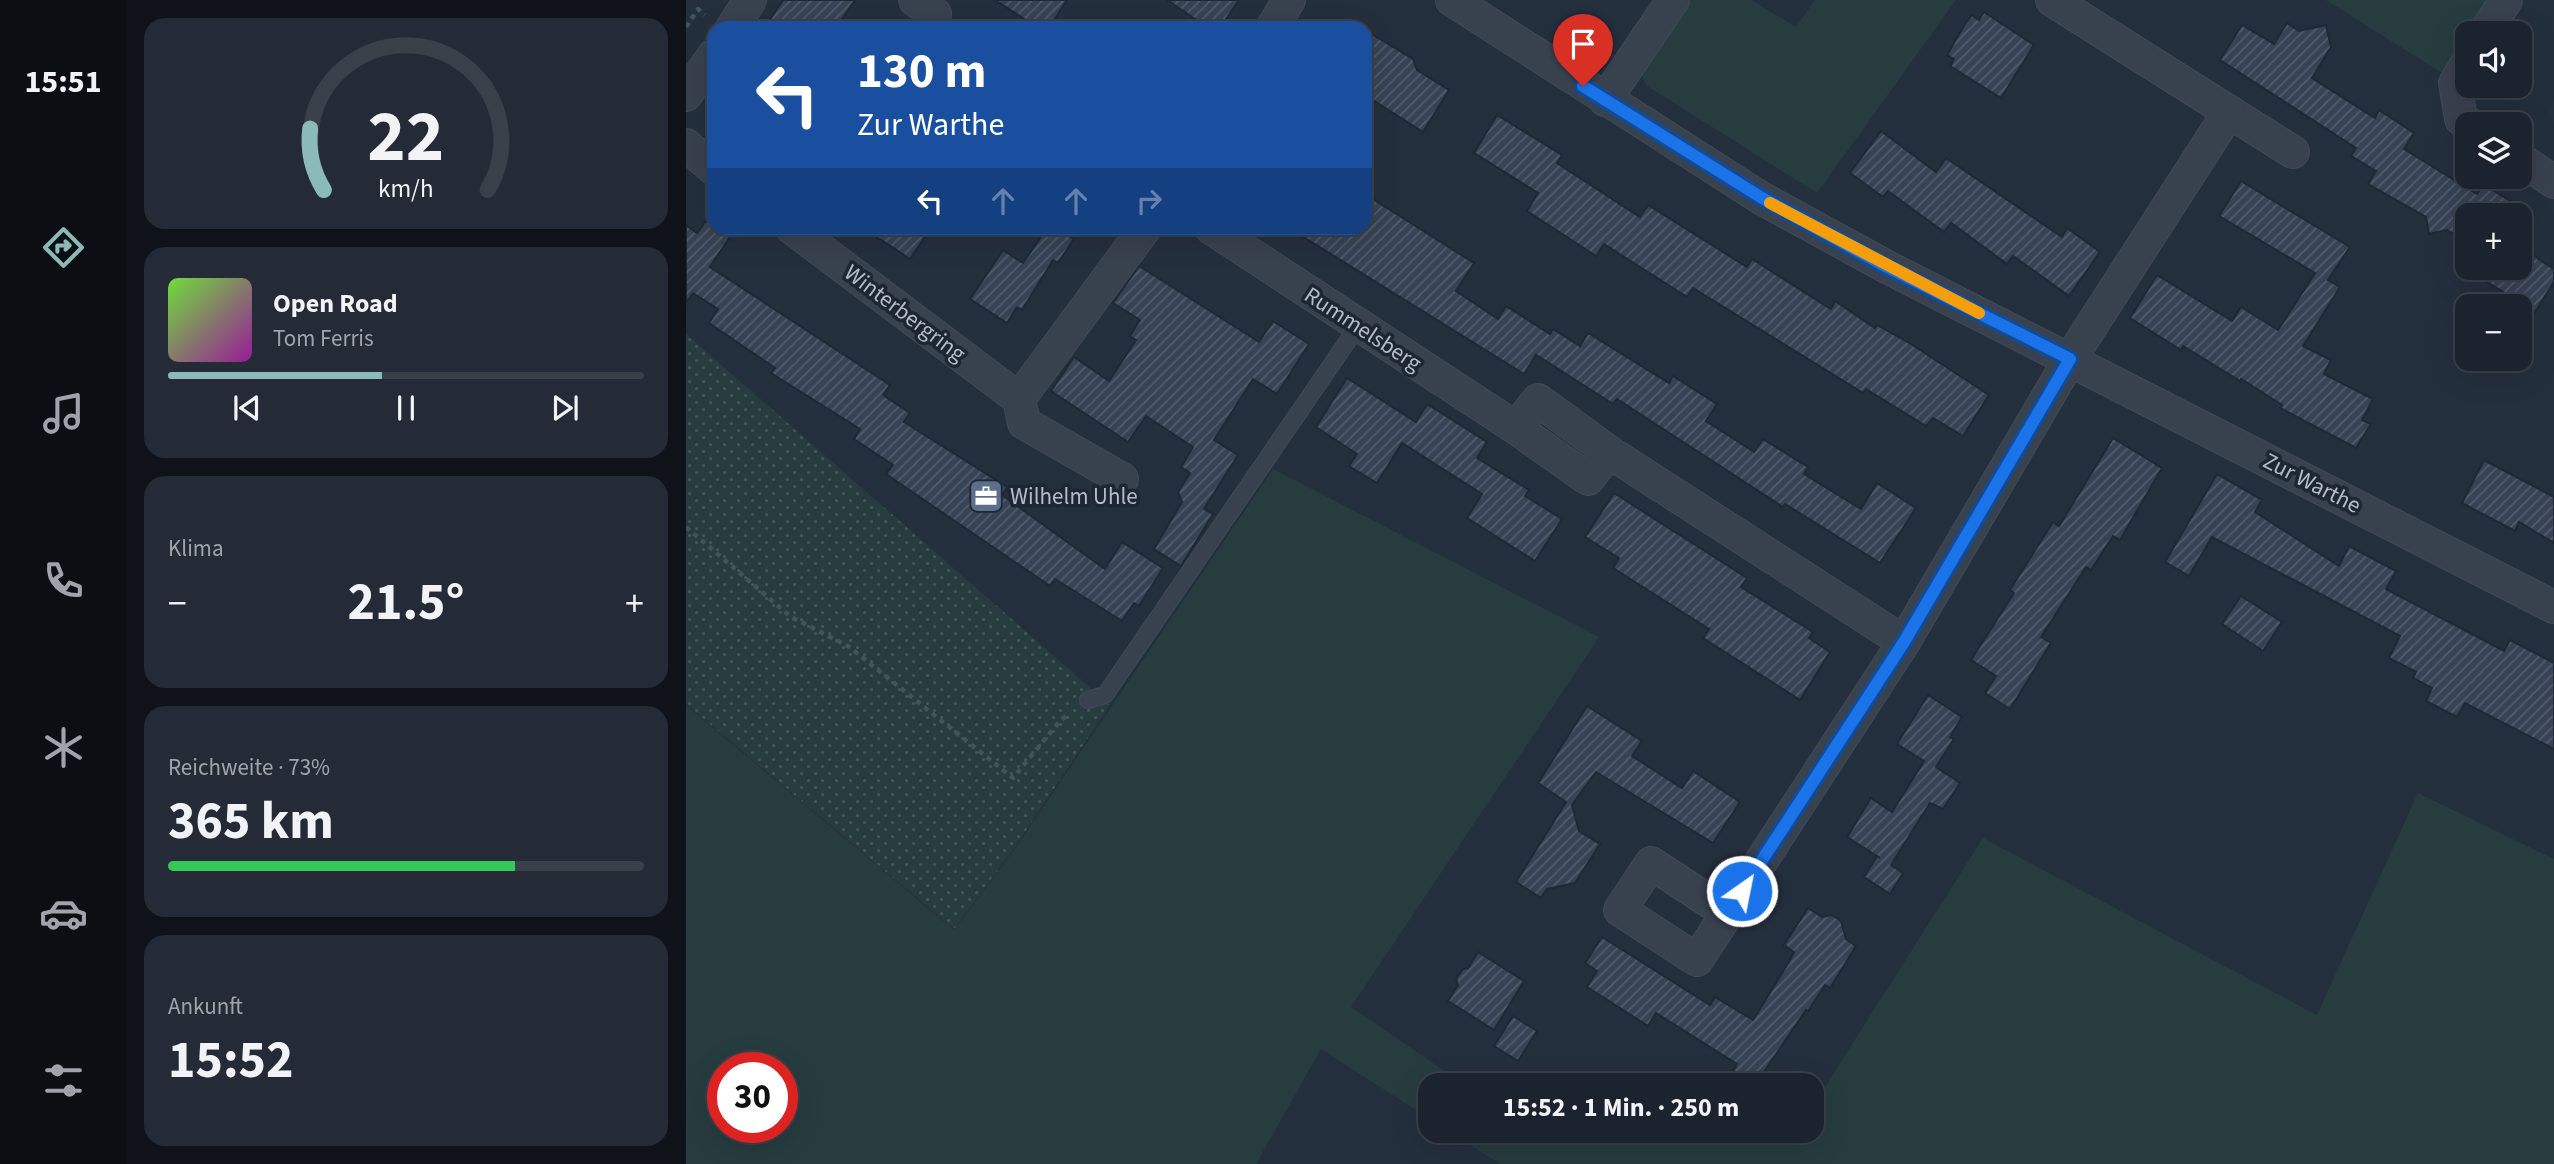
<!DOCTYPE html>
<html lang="de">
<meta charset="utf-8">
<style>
:root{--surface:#1b232e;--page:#242b36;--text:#f1f3f6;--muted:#a0a4aa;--line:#39404a;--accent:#8bbbb9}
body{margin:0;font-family:"Source Sans 3",sans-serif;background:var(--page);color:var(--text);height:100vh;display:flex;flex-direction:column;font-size:26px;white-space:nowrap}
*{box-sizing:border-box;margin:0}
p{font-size:23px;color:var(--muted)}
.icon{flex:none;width:38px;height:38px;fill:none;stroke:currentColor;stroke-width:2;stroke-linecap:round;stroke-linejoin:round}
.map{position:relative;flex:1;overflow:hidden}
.sheet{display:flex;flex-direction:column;gap:18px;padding:18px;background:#0f1319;width:560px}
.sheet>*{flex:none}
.banner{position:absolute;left:21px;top:21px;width:665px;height:214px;border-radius:21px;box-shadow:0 7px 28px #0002,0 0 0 2px var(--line);background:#1a4fa0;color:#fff;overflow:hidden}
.controls{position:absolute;left:1769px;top:21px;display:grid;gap:14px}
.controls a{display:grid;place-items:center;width:77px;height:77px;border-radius:14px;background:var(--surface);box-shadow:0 7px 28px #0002,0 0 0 2px var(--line);font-size:35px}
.speed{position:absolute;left:21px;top:1052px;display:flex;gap:14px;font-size:35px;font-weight:700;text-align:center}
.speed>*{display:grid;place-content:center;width:91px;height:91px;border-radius:50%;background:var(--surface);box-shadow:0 7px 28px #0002,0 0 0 2px var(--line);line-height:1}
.speed .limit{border:10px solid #d22;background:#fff;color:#111}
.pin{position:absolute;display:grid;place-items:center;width:60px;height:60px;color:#fff;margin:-72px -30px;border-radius:50% 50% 50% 0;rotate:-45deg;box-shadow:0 0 7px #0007}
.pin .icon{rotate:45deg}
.me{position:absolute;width:77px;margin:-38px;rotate:33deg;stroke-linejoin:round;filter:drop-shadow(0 0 5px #0008)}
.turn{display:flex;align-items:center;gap:24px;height:147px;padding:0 35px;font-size:32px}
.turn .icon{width:91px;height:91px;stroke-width:2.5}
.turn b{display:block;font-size:49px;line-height:60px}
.lanes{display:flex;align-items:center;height:66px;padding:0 35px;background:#0003;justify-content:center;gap:35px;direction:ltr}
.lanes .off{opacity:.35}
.big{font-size:52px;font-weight:700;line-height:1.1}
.sheet .tile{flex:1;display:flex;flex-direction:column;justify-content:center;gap:10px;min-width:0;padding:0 24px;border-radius:21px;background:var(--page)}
.sheet .dial{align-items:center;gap:0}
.dial svg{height:182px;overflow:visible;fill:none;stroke:var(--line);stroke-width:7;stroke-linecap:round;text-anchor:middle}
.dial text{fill:var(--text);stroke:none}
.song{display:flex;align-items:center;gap:21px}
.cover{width:84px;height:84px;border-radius:10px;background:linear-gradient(135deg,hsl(100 70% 55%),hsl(300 70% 35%))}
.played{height:7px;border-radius:4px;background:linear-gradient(90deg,var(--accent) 45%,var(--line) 45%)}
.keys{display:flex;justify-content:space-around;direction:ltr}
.heat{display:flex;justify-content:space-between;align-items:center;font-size:38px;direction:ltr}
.charge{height:10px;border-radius:5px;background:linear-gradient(90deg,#34c759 73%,var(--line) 0)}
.trip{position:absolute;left:732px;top:1073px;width:406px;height:70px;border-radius:21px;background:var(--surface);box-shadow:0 7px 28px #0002,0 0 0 2px var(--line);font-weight:700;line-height:70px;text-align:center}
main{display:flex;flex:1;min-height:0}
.tabs{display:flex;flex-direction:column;width:126px;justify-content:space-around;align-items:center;background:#0b0e12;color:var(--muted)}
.tabs .icon{width:49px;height:49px}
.tabs .active{color:var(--accent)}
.tabs b{font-size:32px;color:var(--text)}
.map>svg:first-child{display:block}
.grass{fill:#263c3f;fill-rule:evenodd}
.garden{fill:url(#garden-dots)}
.building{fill:url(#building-hatch);stroke:#1f2835;stroke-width:2}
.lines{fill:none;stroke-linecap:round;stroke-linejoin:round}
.lane-casing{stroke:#414a57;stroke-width:18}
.street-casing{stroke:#414a57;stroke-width:34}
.path{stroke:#3f5557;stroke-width:4.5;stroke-dasharray:5 5;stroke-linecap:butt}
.lane{stroke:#38414e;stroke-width:16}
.street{stroke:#38414e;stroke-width:32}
.route-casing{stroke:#114b97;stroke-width:18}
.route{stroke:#1a73e8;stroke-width:12}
.slow{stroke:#f59e0b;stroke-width:12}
.labels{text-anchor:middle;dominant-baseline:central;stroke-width:7;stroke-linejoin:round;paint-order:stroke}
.street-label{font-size:23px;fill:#b4bcc9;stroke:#1d2633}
.poi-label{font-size:23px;fill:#b4bcc9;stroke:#1d2633;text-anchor:start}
</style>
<main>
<nav class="tabs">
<b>15:51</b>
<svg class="icon active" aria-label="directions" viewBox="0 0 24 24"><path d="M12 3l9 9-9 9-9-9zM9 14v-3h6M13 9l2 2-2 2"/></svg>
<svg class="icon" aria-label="music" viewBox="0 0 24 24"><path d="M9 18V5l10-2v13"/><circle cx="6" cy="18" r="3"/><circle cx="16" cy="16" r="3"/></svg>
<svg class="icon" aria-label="phone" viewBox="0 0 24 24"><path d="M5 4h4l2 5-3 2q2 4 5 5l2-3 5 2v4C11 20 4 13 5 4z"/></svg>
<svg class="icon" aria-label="climate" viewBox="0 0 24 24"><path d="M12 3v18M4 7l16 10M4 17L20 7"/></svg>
<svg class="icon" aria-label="car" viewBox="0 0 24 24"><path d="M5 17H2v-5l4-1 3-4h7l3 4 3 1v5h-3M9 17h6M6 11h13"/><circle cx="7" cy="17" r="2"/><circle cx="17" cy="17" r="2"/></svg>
<svg class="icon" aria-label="filters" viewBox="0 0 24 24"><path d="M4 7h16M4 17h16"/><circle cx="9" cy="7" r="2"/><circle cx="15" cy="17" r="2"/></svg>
</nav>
<section class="sheet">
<div class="tile dial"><svg viewBox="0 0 100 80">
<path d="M14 69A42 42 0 1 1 86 69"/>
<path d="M14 69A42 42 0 0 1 8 42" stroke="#8bbbb9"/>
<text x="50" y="56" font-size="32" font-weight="700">22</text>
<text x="50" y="72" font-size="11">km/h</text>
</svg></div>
<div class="tile">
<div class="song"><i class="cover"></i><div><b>Open Road</b><p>Tom Ferris</p></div></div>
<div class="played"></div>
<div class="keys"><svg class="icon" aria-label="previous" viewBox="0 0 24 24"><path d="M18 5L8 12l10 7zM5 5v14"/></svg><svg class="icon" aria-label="pause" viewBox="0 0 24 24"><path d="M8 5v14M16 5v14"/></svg><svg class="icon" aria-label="next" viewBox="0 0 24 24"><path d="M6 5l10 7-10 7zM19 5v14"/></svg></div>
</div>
<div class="tile"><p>Klima</p>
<div class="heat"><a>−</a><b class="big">21.5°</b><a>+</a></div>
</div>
<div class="tile"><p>Reichweite · 73%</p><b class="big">365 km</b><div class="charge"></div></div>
<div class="tile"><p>Ankunft</p><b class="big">15:52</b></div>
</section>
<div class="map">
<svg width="1868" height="1164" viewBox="0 0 1868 1164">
<defs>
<pattern id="garden-dots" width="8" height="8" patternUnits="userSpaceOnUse" patternTransform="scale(1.75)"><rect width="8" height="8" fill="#263c3f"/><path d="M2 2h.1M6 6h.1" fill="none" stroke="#435659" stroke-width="1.8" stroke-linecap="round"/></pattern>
<pattern id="building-hatch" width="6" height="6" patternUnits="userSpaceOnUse" patternTransform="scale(1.75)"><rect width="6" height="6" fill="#364354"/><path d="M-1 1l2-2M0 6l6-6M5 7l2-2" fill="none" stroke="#515c6b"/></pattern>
</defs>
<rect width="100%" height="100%" fill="#242f3e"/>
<g class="grass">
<polygon points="1005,0 1065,0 1110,27 1129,0 1270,0 1131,193 961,86 953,71"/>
<polygon points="1640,0 1801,0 1756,73"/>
<path d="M587 469 913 637 665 1007 779 1085H744V1119L635 1049 570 1164H0V705L268 930 330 847ZM37 1068H96V1127H37Z"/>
<polygon points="1732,793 1868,859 1868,1164 814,1164 762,1131 1125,1130 1125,1109 1297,838 1631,1015"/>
</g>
<polygon class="garden" points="0,334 424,705 329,847 268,929 0,704"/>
<g class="building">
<polygon points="97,0 169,0 150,28 78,28"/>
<polygon points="309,0 381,0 363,28 352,28"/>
<polygon points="481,0 553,0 534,28 522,28"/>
<polygon points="1298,12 1348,45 1315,98 1264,66 1268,59 1261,55 1279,24 1286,15 1293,20"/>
<polygon points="1601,23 1613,31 1640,25 1645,47 1626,78 1689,118 1693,110 1728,133 1718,149 1791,194 1798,185 1848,215 1782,215 1771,236 1761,230 1743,234 1740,217 1682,184 1690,171 1665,156 1670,148 1534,60 1556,25 1588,44"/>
<polygon points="679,30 727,59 731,70 763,90 737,132 679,95"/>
<polygon points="811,115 876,155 871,163 954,217 962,205 1061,267 1066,259 1145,309 1149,301 1189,328 1191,325 1225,344 1303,395 1277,436 1247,418 1240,426 1180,389 1177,393 1007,288 1001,297 918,244 910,256 841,211 852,193 788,153"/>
<polygon points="1195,131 1250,172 1260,158 1376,237 1381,228 1414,252 1383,296 1327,256 1321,264 1265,223 1258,232 1202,191 1197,197 1164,173"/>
<polygon points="1555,181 1664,247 1642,280 1654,287 1617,346 1645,360 1638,374 1687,399 1676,420 1685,424 1670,448 1594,408 1596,405 1555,379 1554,381 1497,346 1495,350 1444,318 1471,275 1546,321 1555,307 1592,330 1629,273 1533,216"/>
<polygon points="679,194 788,263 770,291 812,319 820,306 864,334 867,329 894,346 902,333 983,383 987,376 1031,404 1020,421 1068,452 1077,439 1122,467 1118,474 1175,509 1191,483 1230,508 1194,563 1099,504 1097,507 931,399 927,404 850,355 838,374 603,228 679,228"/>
<polygon points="20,221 44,237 24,267 204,385 197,395 224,413 218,422 321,487 316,495 419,569 436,542 477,568 453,606 448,603 436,621 369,579 364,586 200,474 207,465 168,439 174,429 85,373 89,368 23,323 32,309 7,293 0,303 0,225 11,233"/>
<polygon points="177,228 245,228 224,259"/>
<polygon points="361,228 389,228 383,236 388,239 372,263 367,260 336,310 331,307 321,323 284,299 317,250 337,263"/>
<polygon points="1834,247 1868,269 1868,282 1849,312 1779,268 1834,268"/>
<polygon points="453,266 573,342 587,321 623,344 591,394 567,379 528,440 552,455 518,509 527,514 495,566 468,549 496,502 492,492 504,473 495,467 507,447 460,416 442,442 365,391 388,357 423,381 450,340 444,336 454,320 427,303"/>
<polygon points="661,378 730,422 741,404 801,442 791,458 843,490 839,496 876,519 849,561 781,518 796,494 716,443 691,483 663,466 671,454 630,427"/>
<polygon points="1427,438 1476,468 1434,540 1427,536 1405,570 1400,567 1355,637 1365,643 1324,709 1299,693 1310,676 1285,660 1328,593 1324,590 1332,577 1367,522 1373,526"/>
<polygon points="1798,460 1868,497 1868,543 1833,522 1829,531 1776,503"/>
<polygon points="1531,474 1576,500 1569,512 1653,566 1663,546 1710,571 1700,589 1818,651 1824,640 1868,663 1868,749 1779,703 1771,717 1740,701 1746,688 1727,678 1730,672 1703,658 1714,636 1526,537 1503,576 1479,562"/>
<polygon points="928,493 1061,578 1055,587 1127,632 1123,638 1144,652 1114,700 1017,638 1023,629 927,568 933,558 899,537"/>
<polygon points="1555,596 1596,622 1577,651 1536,624"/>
<polygon points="1242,695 1276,717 1264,737 1268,739 1250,767 1274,783 1257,809 1244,803 1205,865 1217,873 1204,894 1178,877 1191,856 1194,858 1161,837 1185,798 1206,812 1238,761 1211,744"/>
<polygon points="901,706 956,741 946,756 996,788 1007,771 1054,802 1027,843 910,772 886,805 893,831 914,844 889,883 861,889 855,898 830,882 880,802 852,783"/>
<polygon points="1122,908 1136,917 1146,915 1155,921 1160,939 1170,946 1144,988 1139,985 1122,1011 1120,1010 1069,1085 1059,1085 1045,1075 1051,1064 970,1013 962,1026 901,987 911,971 899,963 916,937 1024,1005 1029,997 1067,1020 1103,962 1108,952 1098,945"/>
<polygon points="792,952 838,981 808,1030 762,1001 772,985 770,979 777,969 782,968"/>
<polygon points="827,1016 851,1031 832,1061 808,1046"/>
</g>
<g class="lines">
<g class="lane-casing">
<polyline id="lane" points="402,700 419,695 672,326"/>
</g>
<g class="street-casing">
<g id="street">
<polyline points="229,0 249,14"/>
<polyline points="766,0 1075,198 1201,267 1868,607"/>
<polyline points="1366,0 1607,152"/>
<polyline points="46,28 64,0"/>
<polyline points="586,28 603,0"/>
<polyline points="1799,33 1820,0"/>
<polyline points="1782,62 1769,83 1775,119 1783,124"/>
<polyline points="0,95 28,55"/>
<polyline points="919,100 987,0"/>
<polyline points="0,145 28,169"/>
<polyline points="1834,159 1868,182"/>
<polyline points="106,228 333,399 459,228"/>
<polyline points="525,228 830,428 852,400 923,452 1218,642"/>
<polyline points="333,399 338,423 436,479"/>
<polyline points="830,428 902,479 923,452"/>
<polyline points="1041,913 965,863 934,910 1011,960 1218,642 1384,359 1543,112"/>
</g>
</g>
<g class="path">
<polyline points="0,27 12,9 19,15"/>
<polyline points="0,527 105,617 162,646 327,778 374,721 384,713"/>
</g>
<use href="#lane" class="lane"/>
<use href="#street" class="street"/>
</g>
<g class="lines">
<g class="route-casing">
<polyline id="route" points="897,86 1076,198 1201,267 1384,359 1218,642 1056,891"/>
</g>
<use href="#route" class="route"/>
<polyline class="slow" points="1084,203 1293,313"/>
</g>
<defs>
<g id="office-square" transform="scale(1.75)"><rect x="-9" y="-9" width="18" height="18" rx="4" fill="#5c6f8a" stroke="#1d2633"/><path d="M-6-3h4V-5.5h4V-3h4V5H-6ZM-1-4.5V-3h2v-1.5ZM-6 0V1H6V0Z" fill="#fff"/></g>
</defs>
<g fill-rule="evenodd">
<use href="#office-square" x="300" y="496"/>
</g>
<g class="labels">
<g class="street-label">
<text transform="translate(219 313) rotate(37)">Winterbergring</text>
<text transform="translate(677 329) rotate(33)">Rummelsberg</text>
<text transform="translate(1626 483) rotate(27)">Zur Warthe</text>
</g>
<g class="poi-label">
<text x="324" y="496">Wilhelm Uhle</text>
</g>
</g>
</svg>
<div class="controls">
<a><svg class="icon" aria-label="sound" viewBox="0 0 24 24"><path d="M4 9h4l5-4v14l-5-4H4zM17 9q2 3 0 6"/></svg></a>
<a><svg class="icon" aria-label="layers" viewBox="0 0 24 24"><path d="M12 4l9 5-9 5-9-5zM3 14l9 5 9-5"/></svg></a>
<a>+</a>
<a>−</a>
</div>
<div class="speed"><div class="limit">30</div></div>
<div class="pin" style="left:897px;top:86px;background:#d93025"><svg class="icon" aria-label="arrive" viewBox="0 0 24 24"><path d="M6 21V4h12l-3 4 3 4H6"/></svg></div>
<svg class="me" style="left:1056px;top:891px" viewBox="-20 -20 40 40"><circle r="17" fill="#1a73e8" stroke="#fff" stroke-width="3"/><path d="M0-11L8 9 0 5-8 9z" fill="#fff"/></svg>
<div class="trip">15:52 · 1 Min. · 250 m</div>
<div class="banner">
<div class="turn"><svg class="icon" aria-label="left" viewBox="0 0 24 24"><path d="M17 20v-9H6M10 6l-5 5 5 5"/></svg><div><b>130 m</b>Zur Warthe</div></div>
<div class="lanes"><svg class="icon" aria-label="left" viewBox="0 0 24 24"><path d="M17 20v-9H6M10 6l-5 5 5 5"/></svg><svg class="icon off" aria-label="ahead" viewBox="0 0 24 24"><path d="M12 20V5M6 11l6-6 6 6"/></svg><svg class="icon off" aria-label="ahead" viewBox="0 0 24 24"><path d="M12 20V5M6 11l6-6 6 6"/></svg><svg class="icon off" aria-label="right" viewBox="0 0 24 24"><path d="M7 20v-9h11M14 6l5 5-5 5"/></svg></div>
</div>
</div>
</main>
